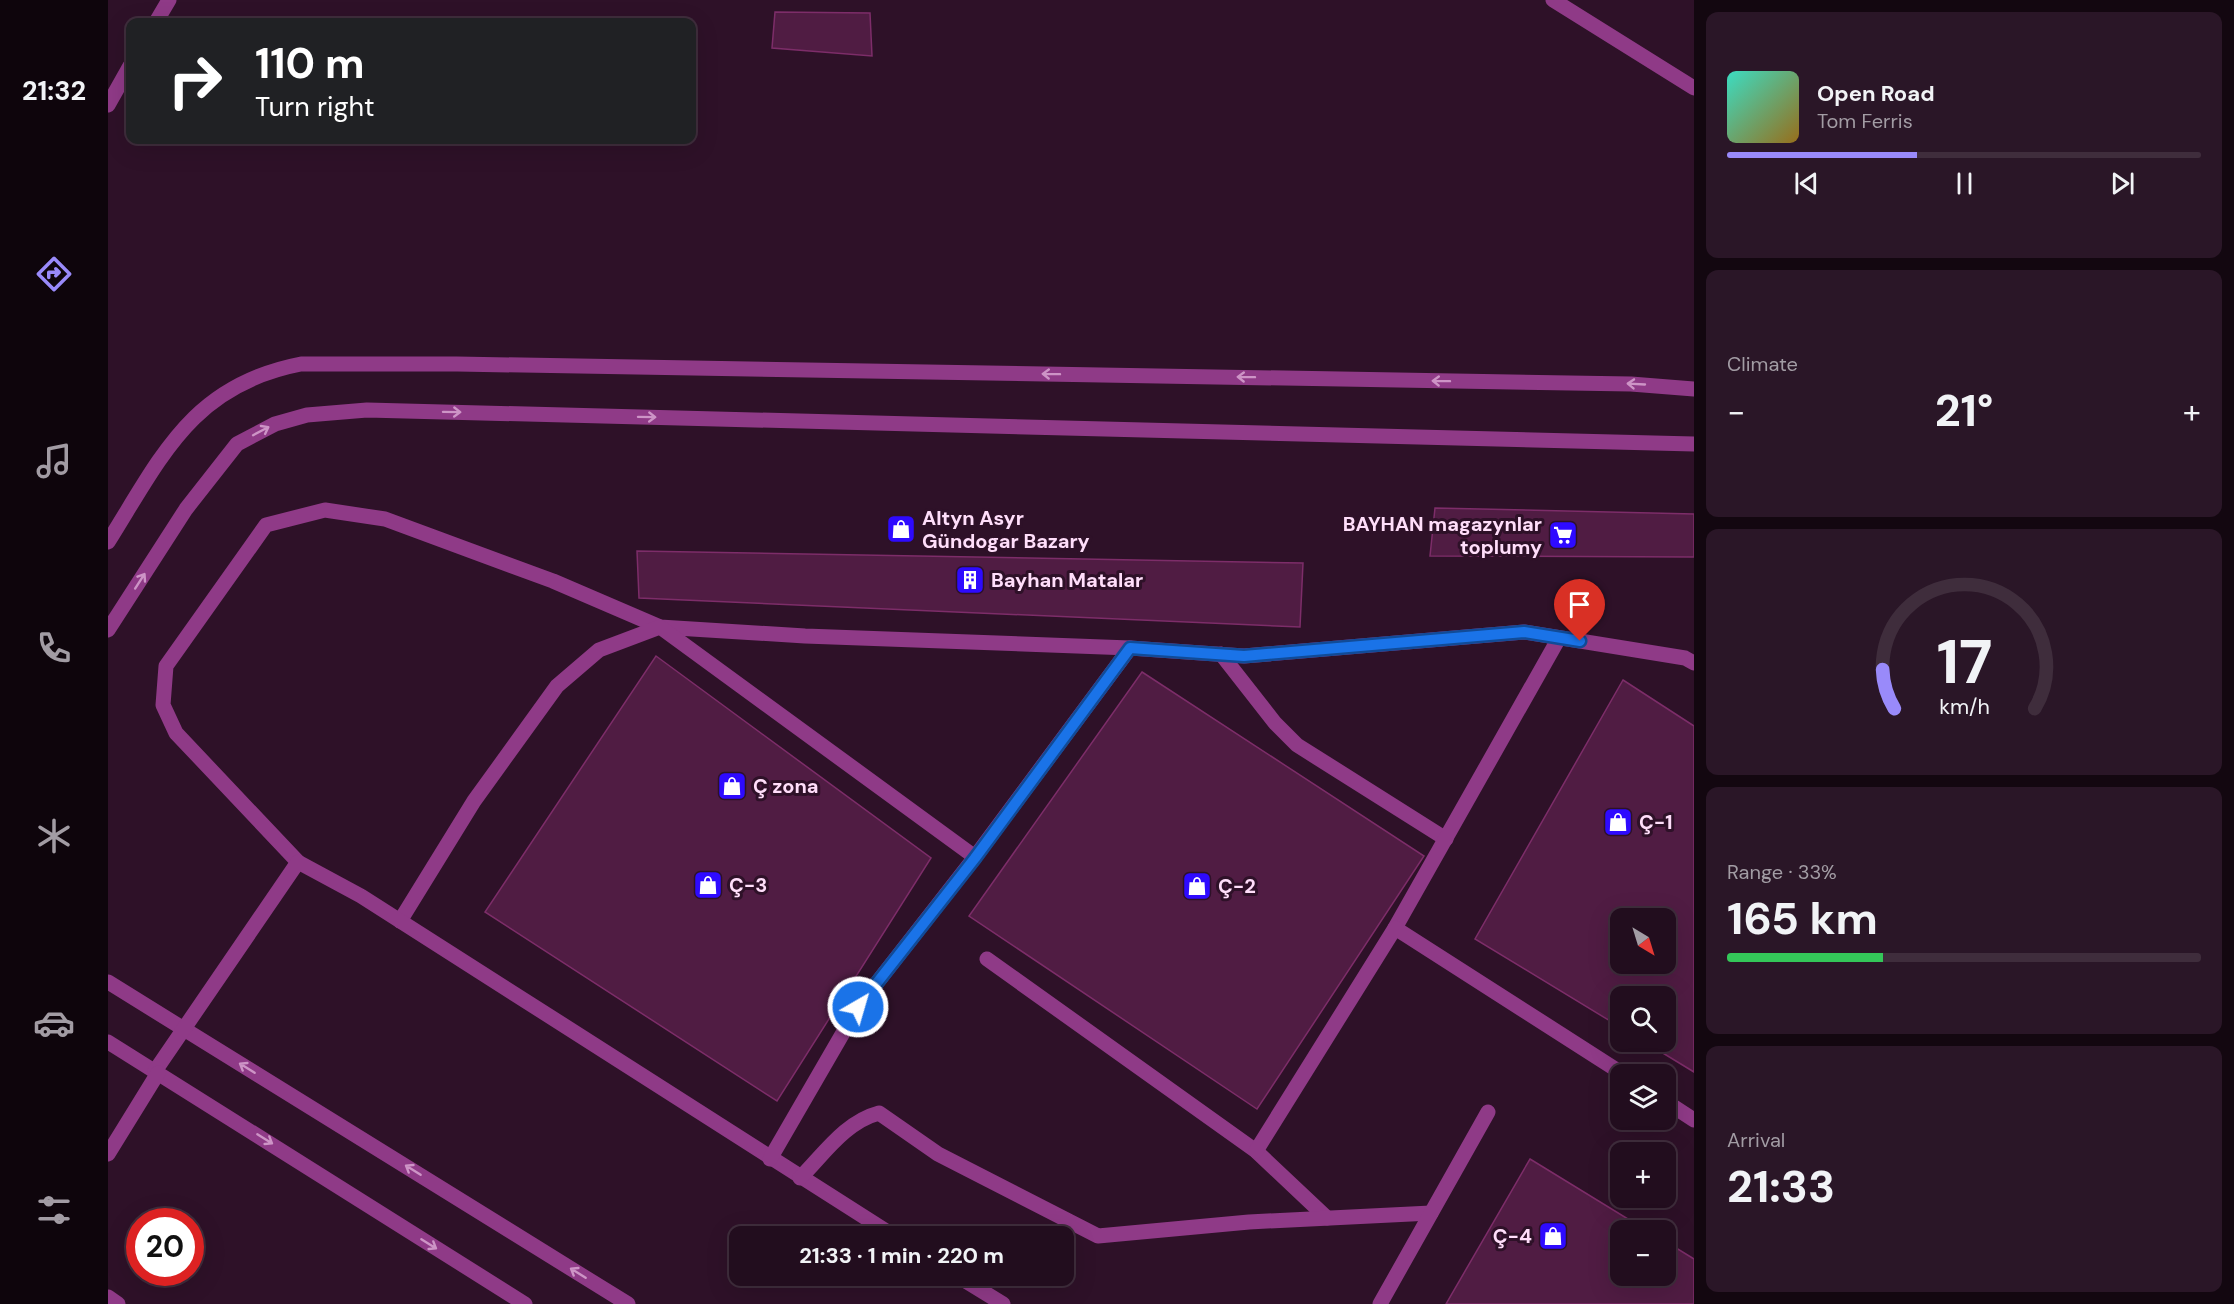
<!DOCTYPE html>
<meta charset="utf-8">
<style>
:root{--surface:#220d1e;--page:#2a1627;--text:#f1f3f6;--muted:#a29ca4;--line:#3f2d3c;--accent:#998afa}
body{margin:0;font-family:"DM Sans",sans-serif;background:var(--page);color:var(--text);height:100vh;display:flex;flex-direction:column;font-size:22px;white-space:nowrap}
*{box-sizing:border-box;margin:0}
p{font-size:20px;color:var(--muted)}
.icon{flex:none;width:33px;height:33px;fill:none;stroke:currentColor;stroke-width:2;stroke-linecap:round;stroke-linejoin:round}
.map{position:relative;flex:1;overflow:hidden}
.panel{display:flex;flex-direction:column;gap:12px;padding:12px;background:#130710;width:540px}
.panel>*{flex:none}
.hud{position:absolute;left:18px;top:18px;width:570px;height:126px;border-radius:12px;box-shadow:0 6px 24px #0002,0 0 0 2px var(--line);background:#202124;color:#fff;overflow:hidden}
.needle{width:39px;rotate:142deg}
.fabs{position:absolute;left:1502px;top:908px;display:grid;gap:12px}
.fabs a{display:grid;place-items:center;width:66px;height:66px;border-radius:12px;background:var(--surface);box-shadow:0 6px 24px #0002,0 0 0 2px var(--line);font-size:30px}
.speed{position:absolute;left:18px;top:1208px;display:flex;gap:12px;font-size:30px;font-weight:700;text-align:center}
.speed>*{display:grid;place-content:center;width:78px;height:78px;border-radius:50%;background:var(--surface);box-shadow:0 6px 24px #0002,0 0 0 2px var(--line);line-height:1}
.speed .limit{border:9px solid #d22;background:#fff;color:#111}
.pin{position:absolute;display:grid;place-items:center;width:51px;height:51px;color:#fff;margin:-62px -26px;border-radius:50% 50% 50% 0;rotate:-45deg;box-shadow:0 0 6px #0007}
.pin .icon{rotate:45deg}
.me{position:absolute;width:66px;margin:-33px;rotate:38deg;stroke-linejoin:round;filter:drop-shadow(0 0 4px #0008)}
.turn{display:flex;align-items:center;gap:21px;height:126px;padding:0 30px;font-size:27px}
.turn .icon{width:78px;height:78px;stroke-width:2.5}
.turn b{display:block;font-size:42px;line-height:51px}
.big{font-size:45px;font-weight:700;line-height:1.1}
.panel .card{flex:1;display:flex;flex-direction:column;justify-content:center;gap:9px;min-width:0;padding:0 21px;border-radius:12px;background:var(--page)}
.panel .dial{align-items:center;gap:0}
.dial svg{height:156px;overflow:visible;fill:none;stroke:var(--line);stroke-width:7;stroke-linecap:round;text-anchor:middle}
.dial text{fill:var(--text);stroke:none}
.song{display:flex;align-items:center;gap:18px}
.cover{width:72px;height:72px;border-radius:9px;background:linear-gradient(135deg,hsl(170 70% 55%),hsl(40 70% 35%))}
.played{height:6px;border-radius:3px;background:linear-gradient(90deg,var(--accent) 40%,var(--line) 40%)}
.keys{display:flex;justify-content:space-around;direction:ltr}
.heat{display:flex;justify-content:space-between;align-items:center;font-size:33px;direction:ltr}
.charge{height:9px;border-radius:4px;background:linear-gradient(90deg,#34c759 33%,var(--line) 0)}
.trip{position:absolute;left:621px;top:1226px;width:345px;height:60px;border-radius:12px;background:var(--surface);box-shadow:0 6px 24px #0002,0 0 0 2px var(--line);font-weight:700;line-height:60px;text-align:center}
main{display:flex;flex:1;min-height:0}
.menu{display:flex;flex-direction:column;width:108px;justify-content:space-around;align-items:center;background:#0e050c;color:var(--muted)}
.menu .icon{width:42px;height:42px}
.menu .current{color:var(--accent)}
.menu b{font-size:27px;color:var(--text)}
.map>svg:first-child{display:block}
.building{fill:#501c43;stroke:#7d2d69;stroke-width:1.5;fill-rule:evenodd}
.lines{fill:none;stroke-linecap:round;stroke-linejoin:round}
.minor{stroke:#8f3a87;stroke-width:15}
.oneway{stroke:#cd94c6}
.route-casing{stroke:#114b97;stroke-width:15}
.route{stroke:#1a73e8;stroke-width:10}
.labels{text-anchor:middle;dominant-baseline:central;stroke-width:6;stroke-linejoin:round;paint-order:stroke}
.poi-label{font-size:20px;font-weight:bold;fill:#ffdefa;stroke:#2e1128;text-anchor:start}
</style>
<main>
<nav class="menu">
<b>21:32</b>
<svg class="icon current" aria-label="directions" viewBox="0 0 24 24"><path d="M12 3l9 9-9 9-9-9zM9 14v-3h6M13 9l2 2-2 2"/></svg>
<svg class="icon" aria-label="music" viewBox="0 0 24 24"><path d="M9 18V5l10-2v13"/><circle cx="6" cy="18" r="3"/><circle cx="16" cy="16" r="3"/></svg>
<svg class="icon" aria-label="phone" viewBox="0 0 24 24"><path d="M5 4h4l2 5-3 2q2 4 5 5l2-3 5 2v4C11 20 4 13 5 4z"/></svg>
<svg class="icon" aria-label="climate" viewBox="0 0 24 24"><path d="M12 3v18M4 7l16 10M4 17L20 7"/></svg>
<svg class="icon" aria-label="car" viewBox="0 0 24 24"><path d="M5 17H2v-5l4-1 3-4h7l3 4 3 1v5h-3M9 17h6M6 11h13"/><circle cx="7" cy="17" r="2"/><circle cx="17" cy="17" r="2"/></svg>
<svg class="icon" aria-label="filters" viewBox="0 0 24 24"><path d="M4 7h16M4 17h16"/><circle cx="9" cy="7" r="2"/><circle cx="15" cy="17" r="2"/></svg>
</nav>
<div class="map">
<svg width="1586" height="1304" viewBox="0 0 1586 1304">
<rect width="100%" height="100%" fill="#2e1128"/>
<g class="building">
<polygon points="667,12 762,13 764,56 664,48"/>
<polygon points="1327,508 1586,514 1586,557 1322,556"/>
<polygon points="529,551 1195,563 1192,627 531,598"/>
<polygon points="548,656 823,858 669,1101 377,912"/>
<polygon points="1034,672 1316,856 1149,1109 861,916"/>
<path d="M1515 680 1586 726V1072L1535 1041H1557V996H1512V1027L1367 939ZM1512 918H1557V963H1512Z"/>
<polygon points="1422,1159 1538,1230 1512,1230 1512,1275 1557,1275 1557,1241 1586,1259 1586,1304 1338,1304"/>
</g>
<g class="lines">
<g class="minor">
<polyline points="1445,0 1586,88"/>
<polyline points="48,22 61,0"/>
<polyline points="0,105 22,66"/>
<path d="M0 542C54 456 84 385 193 364H349L1523 384 1586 389"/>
<polyline points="0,630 78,509 129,444 167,424 199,415 259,410 1586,444"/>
<polyline points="1113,654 1167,723 1189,745 1338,839"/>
<polyline points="190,862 68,733 55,705 58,666 158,525 217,510 277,519 445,581 552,627 697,636 1022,648 1136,656 1416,632 1577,658 1586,663"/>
<polyline points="292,921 366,801 449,686 491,650 552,627 867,857"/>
<polyline points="1287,928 1451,638"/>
<polyline points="879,959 1148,1151 1219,1218"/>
<polyline points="0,982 520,1304"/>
<polyline points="0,1042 417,1304"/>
<polyline points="47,1071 190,862 253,896 786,1236"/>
<polyline points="1557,1101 1586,1120"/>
<polyline points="1148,1151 1287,928 1515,1074"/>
<polyline points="0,1154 50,1073"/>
<polyline points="662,1159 750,1007 867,857 1022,648"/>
<path d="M692 1178C716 1154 737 1122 771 1113L830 1154 990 1236 1141 1222 1323 1213"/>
<polyline points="848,1275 895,1304"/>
<polyline points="0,1297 10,1304"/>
<polyline points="1272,1304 1380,1112"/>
</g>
</g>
<defs><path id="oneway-shaft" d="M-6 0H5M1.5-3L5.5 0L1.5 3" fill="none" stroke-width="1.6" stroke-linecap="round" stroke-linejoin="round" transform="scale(1.5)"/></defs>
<g class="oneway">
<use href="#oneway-shaft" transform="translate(943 374) rotate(-179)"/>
<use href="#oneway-shaft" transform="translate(1138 377) rotate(-179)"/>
<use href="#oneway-shaft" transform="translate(1333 381) rotate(-179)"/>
<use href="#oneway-shaft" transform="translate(1528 384) rotate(-177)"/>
<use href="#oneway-shaft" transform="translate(344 412) rotate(1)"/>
<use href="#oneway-shaft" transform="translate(539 417) rotate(1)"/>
<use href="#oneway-shaft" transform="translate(153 431) rotate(-28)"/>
<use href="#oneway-shaft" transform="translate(32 581) rotate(-57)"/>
<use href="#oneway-shaft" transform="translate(139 1068) rotate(-148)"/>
<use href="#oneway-shaft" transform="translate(157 1139) rotate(32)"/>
<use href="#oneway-shaft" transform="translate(305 1170) rotate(-148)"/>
<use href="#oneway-shaft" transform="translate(321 1244) rotate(32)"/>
<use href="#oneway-shaft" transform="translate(470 1273) rotate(-148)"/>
</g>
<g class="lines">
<g class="route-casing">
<polyline id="route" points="750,1007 867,858 1022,648 1136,656 1416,632 1472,641"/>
</g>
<use href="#route" class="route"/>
</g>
<defs>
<g id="shop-square" transform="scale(1.5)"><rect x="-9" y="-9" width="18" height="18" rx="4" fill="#2e0aff" stroke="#2e1128"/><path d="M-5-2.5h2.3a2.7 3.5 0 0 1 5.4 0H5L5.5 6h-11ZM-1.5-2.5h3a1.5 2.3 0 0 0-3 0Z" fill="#fff"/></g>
<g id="supermarket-square" transform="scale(1.5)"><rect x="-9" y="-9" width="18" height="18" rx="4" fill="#2e0aff" stroke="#2e1128"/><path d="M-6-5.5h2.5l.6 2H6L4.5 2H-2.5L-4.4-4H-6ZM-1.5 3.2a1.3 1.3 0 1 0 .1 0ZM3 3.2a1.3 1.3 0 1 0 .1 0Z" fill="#fff"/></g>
<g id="building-square" transform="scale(1.5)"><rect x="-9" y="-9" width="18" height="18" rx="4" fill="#2e0aff" stroke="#2e1128"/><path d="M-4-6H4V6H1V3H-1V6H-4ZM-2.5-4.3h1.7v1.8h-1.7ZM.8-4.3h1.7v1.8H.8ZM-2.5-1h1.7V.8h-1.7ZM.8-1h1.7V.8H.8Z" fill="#fff"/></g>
</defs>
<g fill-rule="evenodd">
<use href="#shop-square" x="793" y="529"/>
<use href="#supermarket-square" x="1455" y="535"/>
<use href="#building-square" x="862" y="580"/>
<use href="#shop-square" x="624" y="786"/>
<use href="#shop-square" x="1510" y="822"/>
<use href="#shop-square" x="600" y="885"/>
<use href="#shop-square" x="1089" y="886"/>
<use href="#shop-square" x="1445" y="1236"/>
</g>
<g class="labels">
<g class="poi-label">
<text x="814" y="518">Altyn Asyr<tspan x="814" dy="23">Gündogar Bazary</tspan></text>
<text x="1434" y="524" text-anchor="end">BAYHAN magazynlar<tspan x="1434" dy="23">toplumy</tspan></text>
<text x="883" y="580">Bayhan Matalar</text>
<text x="645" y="786">Ç zona</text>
<text x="1531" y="822">Ç-1</text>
<text x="621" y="885">Ç-3</text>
<text x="1110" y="886">Ç-2</text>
<text x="1424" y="1236" text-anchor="end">Ç-4</text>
</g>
</g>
</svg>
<div class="fabs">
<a><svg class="needle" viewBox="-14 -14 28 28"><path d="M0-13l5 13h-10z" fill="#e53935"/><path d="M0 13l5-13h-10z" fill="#a29ca4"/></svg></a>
<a><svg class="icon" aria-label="search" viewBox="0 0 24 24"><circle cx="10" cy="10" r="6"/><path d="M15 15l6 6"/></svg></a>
<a><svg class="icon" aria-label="layers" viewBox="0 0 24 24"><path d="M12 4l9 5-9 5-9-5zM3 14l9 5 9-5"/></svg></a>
<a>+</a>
<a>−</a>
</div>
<div class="speed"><div class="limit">20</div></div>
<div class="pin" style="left:1472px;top:641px;background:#d93025"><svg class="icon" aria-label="arrive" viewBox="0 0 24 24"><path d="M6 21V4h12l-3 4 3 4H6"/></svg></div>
<svg class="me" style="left:750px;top:1007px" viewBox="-20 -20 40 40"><circle r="17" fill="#1a73e8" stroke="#fff" stroke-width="3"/><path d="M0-11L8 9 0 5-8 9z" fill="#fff"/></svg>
<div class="trip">21:33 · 1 min · 220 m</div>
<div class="hud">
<div class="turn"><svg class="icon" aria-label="right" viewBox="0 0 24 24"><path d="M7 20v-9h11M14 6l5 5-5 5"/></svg><div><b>110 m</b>Turn right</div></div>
</div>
</div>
<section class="panel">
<div class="card">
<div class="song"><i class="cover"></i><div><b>Open Road</b><p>Tom Ferris</p></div></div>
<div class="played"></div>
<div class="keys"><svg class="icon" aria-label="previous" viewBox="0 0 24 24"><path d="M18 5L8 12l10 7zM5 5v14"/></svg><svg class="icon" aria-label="pause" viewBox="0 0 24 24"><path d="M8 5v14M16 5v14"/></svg><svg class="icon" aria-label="next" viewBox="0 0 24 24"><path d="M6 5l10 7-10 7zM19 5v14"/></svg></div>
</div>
<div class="card"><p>Climate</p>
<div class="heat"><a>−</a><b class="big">21°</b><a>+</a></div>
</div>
<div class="card dial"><svg viewBox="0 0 100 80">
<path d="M14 69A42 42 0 1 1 86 69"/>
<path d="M14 69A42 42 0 0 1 8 49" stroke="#998afa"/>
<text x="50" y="56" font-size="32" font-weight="700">17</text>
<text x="50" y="72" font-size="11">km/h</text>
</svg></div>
<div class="card"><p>Range · 33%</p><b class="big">165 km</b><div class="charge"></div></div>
<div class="card"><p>Arrival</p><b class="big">21:33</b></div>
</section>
</main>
